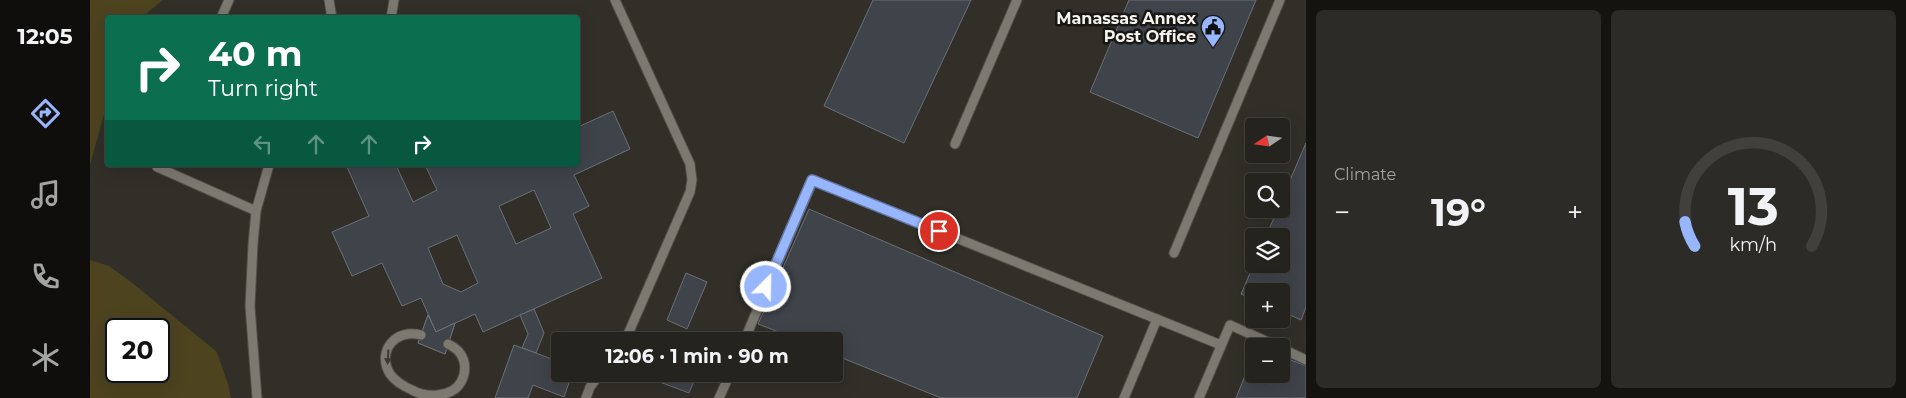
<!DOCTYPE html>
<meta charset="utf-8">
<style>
:root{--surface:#25231e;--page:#2d2b27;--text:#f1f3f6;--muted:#a3a4a4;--line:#42403c;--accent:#98b6fd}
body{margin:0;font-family:Montserrat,sans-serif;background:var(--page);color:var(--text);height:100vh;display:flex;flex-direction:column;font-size:19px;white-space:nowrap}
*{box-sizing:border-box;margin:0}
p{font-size:16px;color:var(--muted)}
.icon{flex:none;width:28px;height:28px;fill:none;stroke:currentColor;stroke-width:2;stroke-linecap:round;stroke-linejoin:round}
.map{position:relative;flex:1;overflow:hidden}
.details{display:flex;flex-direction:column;gap:10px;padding:10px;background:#141310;width:600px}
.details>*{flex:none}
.banner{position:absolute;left:15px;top:15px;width:475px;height:152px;border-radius:5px;box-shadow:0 5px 20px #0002,0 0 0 1px var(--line);background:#0b6e4f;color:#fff;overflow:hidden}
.needle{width:32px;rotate:257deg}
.buttons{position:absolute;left:1155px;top:118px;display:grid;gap:10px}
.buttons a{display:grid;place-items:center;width:45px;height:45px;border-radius:5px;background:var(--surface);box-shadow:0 5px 20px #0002,0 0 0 1px var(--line);font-size:25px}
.speed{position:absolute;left:15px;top:318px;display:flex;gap:10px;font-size:25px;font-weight:700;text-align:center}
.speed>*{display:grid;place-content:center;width:65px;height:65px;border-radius:50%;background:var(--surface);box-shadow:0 5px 20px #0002,0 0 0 1px var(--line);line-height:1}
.speed .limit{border:2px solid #111;border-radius:8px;background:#fff;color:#111}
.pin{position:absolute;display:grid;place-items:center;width:42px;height:42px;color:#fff;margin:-21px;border:2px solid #fff;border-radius:50%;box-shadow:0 1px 5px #0007}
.me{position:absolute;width:55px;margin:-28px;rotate:23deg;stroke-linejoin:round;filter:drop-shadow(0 0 4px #0008)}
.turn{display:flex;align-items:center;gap:18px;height:105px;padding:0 20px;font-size:22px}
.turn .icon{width:65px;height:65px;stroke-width:2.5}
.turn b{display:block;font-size:35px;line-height:42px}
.lanes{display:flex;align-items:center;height:48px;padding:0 20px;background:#0003;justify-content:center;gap:25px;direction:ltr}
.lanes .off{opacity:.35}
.big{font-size:38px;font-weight:700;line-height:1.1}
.details .tile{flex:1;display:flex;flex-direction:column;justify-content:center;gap:8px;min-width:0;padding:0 18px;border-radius:8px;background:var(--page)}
.details .dial{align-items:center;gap:0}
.dial svg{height:130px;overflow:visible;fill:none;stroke:var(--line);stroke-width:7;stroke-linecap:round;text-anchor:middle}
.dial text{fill:var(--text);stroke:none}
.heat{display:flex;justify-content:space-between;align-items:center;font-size:28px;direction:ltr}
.details .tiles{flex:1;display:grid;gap:10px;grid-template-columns:repeat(2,1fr)}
.trip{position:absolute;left:461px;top:332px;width:292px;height:50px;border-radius:5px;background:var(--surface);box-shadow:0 5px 20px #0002,0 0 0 1px var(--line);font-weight:700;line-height:50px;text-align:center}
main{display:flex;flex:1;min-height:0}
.tabs{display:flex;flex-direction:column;width:90px;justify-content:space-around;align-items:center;background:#0f0e0c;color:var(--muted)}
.tabs .icon{width:35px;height:35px}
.tabs .on{color:var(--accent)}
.tabs b{font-size:22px;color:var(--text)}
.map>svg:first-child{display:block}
.green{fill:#4d431f;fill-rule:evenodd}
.building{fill:#3f434a;stroke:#6c6f77;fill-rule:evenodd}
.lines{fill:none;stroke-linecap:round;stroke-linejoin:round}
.lane-casing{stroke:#4e4c45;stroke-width:11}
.lane{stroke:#7c7971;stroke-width:9}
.oneway{fill:#3b3935}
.route-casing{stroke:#6376a4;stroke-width:12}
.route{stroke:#98b6fd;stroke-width:9}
.labels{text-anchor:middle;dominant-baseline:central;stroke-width:5;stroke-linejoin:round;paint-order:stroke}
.poi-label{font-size:16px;font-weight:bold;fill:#f4f3ee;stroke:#181714;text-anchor:end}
</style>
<main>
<nav class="tabs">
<b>12:05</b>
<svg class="icon on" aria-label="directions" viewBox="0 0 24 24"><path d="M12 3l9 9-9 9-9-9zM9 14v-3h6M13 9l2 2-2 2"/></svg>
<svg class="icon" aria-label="music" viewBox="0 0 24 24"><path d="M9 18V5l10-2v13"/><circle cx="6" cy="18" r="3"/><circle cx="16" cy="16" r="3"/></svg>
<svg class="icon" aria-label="phone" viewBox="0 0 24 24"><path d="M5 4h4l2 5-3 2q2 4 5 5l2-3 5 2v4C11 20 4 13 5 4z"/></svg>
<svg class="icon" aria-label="climate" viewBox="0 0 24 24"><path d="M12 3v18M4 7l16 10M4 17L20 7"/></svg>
</nav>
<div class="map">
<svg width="1216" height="398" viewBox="0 0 1216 398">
<rect width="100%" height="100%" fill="#312f28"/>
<g class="green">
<polygon points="0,0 73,0 52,17 18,18 17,103 0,165"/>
<path d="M0 260 19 266 41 282 127 352 138 384 141 398H0ZM26 329H69V371H26Z"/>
</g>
<g class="building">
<polygon points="783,0 881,0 814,143 734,106"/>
<polygon points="1039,0 1166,0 1108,138 1000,92"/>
<path d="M523 111 540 149 484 175 499 206 483 214 512 278 393 332 385 314 346 332 331 298 312 306 292 263 262 276 242 232 279 216 257 167 261 165H306L323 202 347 190 335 165H488V127ZM444 190 461 228 426 244 409 206ZM367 235 388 283 371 292 353 284 338 248Z"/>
<polygon points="1216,143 1216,307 1211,320 1191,311 1191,291 1164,291 1164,300 1151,294 1164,264 1191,264 1191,236 1176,236 1188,209 1191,209 1191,201"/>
<polygon points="719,209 1013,336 987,398 851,398 745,355 745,341 712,341 668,324"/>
<polygon points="596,273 617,282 597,329 577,320"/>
<polygon points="444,309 454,333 446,353 432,348 438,334 430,315"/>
<polygon points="338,315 346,332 365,323 355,354 328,343"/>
<polygon points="338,315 346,332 365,323 355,354 328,343"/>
<polygon points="424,345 470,362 470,374 482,374 474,397 443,385 438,398 405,398"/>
<polygon points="1193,357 1216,366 1216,398 1146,398 1156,373 1181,384 1186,374 1191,374"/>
<polygon points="561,374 599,374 606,376 599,393 559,378"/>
</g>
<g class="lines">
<g class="lane-casing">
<g id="lane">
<polyline points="239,0 242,18"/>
<polyline points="525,0 600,164 602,180 600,192 535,341"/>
<polyline points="131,18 139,0"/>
<polyline points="301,18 304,0"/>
<polyline points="865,144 927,0"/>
<polyline points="68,165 67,167 166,211"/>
<polyline points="1084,253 1190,0"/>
<path d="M331 335C306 328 286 351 300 374 305 381 313 386 322 390 329 394 339 396 348 395 357 394 366 391 371 382 379 367 374 351 358 344"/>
<polyline points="654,341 723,180 1131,345"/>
<polyline points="1191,348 1216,360"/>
<polyline points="167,398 160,306 163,244 166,211 179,165"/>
<polyline points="496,398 500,387 510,374"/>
<polyline points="629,398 640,374"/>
<polyline points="1034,398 1067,319"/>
<polyline points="1109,398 1140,325 1187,346"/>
</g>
</g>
<use href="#lane" class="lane"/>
</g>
<defs><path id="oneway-solid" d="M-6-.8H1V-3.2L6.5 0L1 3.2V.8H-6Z" transform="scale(1.25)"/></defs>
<use class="oneway" href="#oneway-solid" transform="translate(298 357) rotate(93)"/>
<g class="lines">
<g class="route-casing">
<polyline id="route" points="676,287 722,180 849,231"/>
</g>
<use href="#route" class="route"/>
</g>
<defs>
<g id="civic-pin" transform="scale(1.25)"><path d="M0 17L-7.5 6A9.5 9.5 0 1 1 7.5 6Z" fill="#98b6fd" stroke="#181714"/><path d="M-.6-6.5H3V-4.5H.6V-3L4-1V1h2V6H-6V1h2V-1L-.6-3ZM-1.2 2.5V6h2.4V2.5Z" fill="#111"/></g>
</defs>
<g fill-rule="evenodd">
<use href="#civic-pin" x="1123" y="27"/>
</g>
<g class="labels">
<g class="poi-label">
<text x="1106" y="18">Manassas Annex<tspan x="1106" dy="18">Post Office</tspan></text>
</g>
</g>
</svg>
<div class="buttons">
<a><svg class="needle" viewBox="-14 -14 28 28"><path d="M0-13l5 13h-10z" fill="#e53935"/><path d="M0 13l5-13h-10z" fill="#a3a4a4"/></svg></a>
<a><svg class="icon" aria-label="search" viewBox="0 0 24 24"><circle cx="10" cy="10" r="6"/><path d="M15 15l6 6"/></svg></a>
<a><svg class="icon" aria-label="layers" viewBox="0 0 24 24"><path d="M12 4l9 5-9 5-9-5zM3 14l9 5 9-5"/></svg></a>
<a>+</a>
<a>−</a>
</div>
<div class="speed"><div class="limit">20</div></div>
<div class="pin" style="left:849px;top:231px;background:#d93025"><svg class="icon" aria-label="arrive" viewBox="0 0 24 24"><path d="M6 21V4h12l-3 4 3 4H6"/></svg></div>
<svg class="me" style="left:676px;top:287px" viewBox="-20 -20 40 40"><circle r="17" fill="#98b6fd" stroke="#fff" stroke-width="3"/><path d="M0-11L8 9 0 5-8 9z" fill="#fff"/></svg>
<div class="trip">12:06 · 1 min · 90 m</div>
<div class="banner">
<div class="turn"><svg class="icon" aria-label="right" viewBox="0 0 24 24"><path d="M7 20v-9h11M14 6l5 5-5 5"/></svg><div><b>40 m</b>Turn right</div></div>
<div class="lanes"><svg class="icon off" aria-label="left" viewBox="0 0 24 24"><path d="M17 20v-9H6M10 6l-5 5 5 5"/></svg><svg class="icon off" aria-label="ahead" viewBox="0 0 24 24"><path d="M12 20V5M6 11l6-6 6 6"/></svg><svg class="icon off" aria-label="ahead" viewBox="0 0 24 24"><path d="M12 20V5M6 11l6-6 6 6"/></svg><svg class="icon" aria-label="right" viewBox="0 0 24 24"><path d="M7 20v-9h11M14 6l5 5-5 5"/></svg></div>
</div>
</div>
<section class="details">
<div class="tiles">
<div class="tile"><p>Climate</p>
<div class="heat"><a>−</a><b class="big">19°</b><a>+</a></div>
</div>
<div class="tile dial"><svg viewBox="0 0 100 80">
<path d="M14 69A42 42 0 1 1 86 69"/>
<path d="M14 69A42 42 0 0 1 8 54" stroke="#98b6fd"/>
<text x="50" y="56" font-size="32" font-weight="700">13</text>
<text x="50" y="72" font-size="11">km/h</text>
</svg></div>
</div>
</section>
</main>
